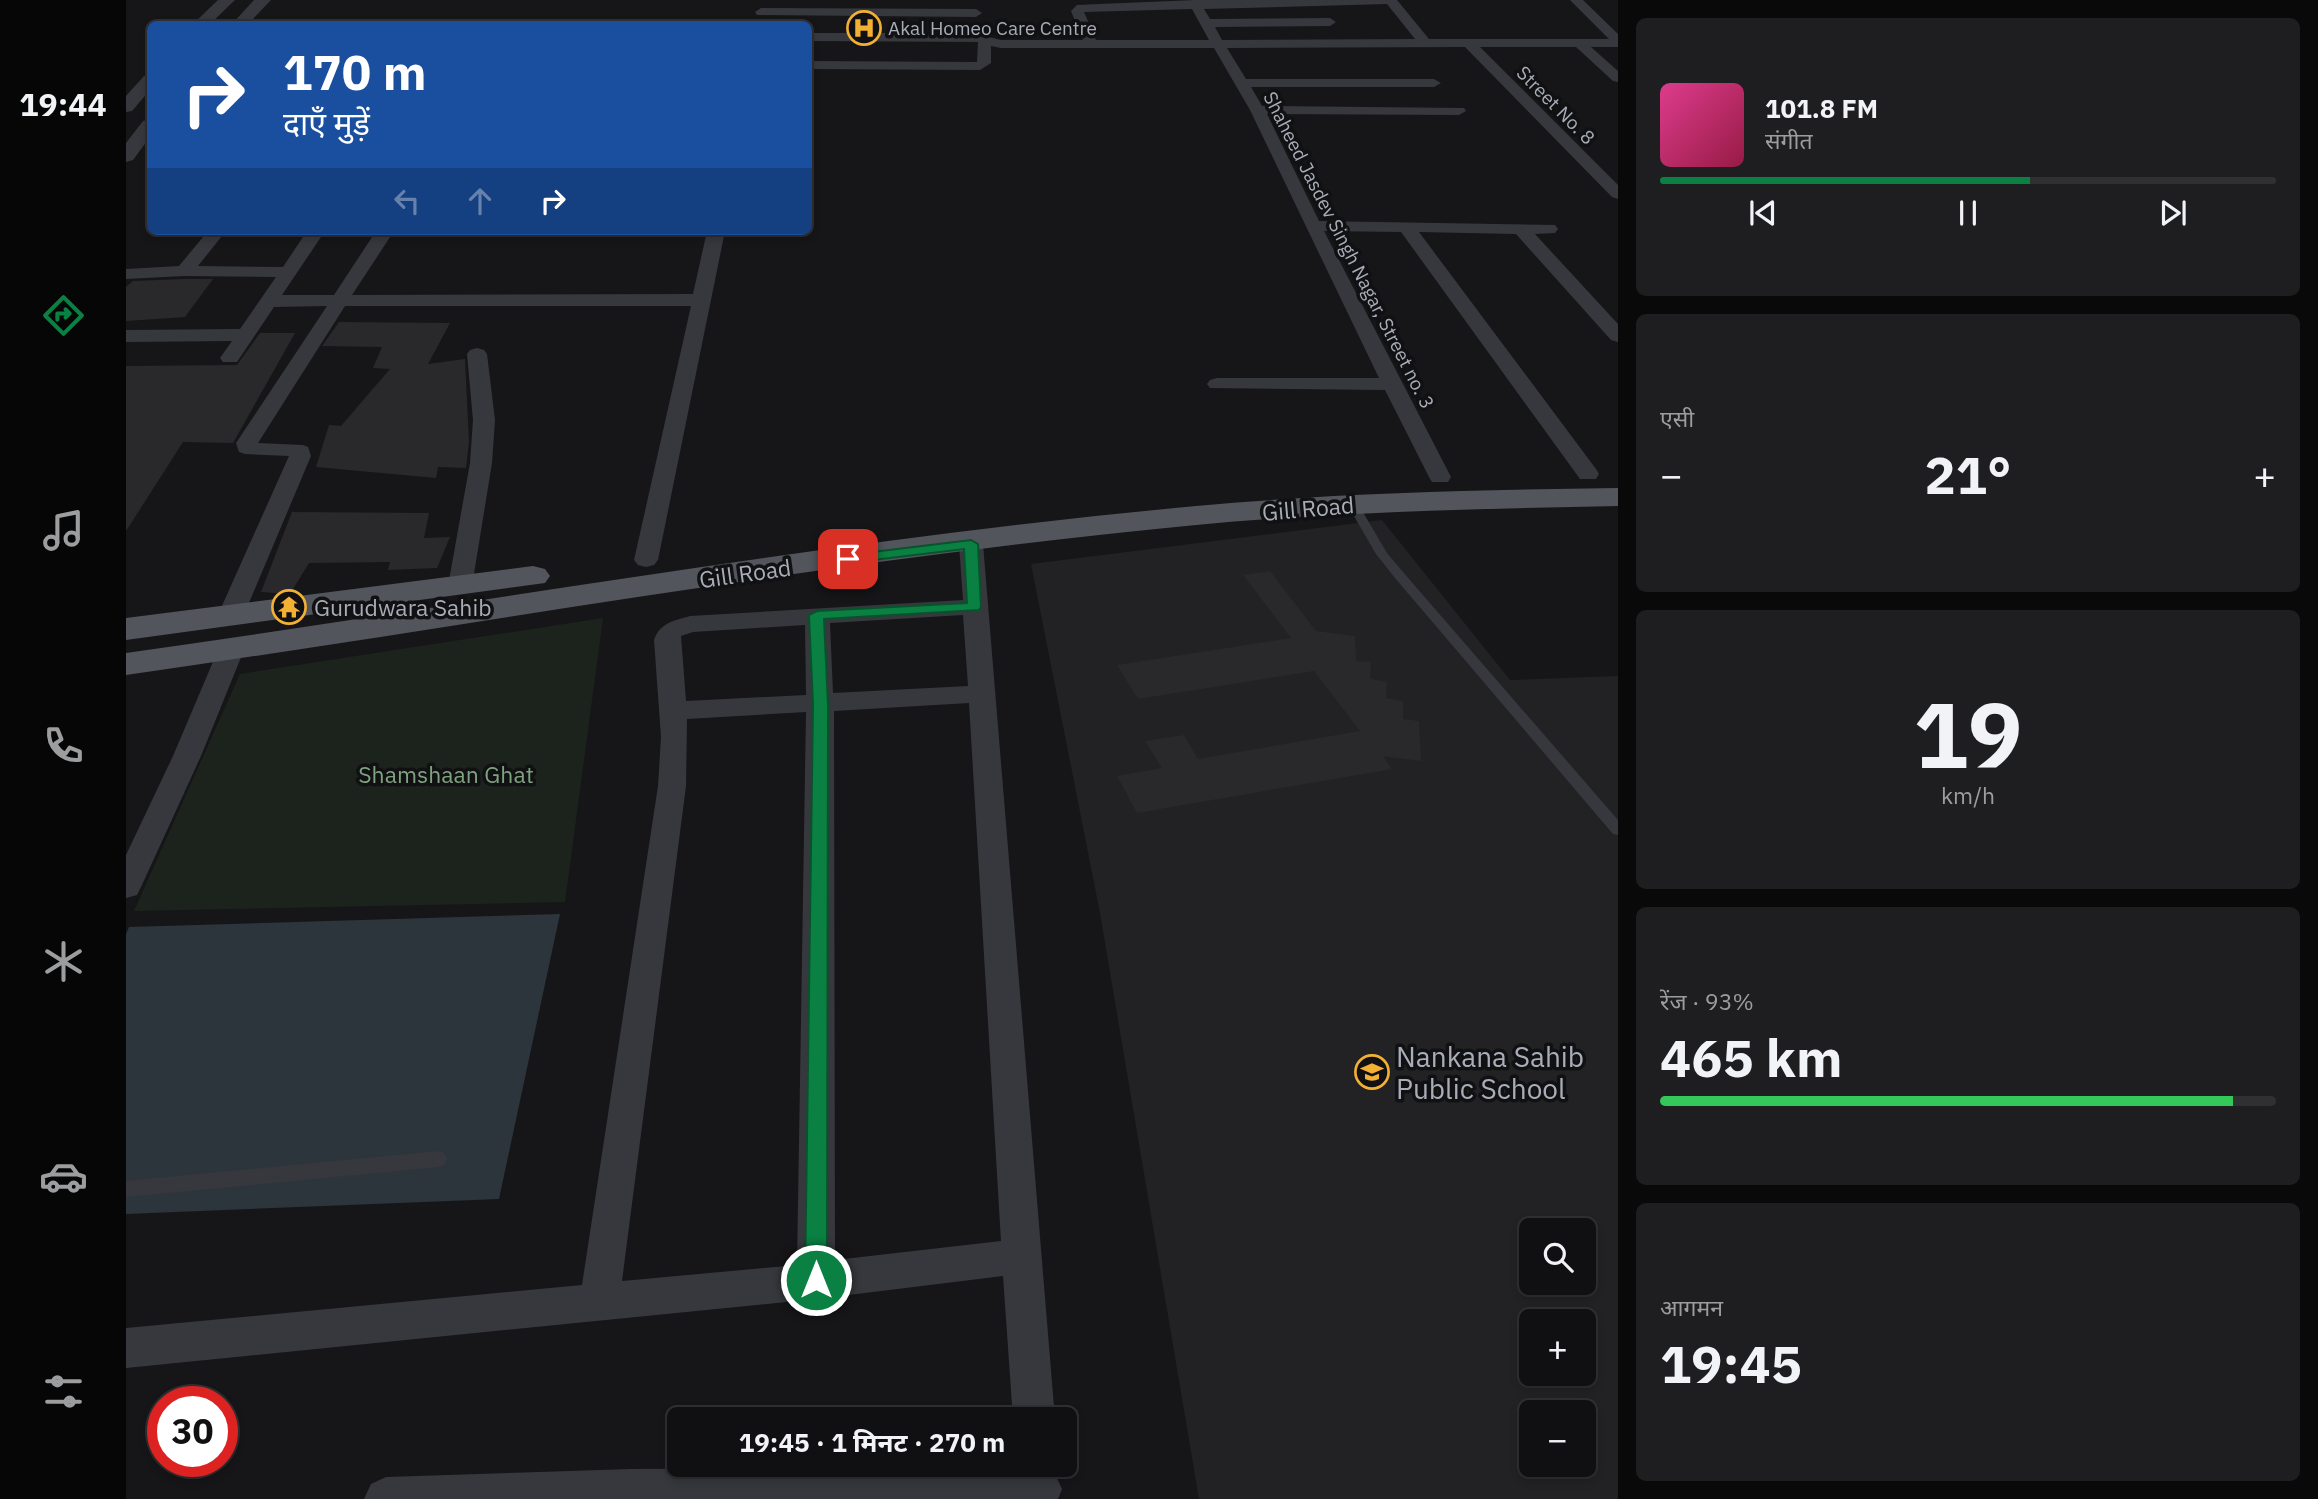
<!DOCTYPE html>
<html lang="hi">
<meta charset="utf-8">
<style>
:root{--surface:#101012;--page:#1e1e20;--text:#f1f3f6;--muted:#9c9d9f;--line:#303032;--accent:#0b8043}
body{margin:0;font-family:"IBM Plex Sans","Noto Sans Devanagari",sans-serif;background:var(--page);color:var(--text);height:100vh;display:flex;flex-direction:column;font-size:26px;white-space:nowrap}
*{box-sizing:border-box;margin:0}
p{font-size:23px;color:var(--muted)}
.icon{flex:none;width:38px;height:38px;fill:none;stroke:currentColor;stroke-width:2;stroke-linecap:round;stroke-linejoin:round}
.map{position:relative;flex:1;overflow:hidden}
.details{display:flex;flex-direction:column;gap:18px;padding:18px;background:#09090a;width:700px}
.details>*{flex:none}
.top-card{position:absolute;left:21px;top:21px;width:665px;height:214px;border-radius:10px;box-shadow:0 4px 10px #0003,0 0 0 2px var(--line);background:#1a4fa0;color:#fff;overflow:hidden}
.fabs{position:absolute;left:1393px;top:1218px;display:grid;gap:14px}
.fabs a{display:grid;place-items:center;width:77px;height:77px;border-radius:10px;background:var(--surface);box-shadow:0 4px 10px #0003,0 0 0 2px var(--line);font-size:35px}
.speed{position:absolute;left:21px;top:1386px;display:flex;gap:14px;font-size:35px;font-weight:700;text-align:center}
.speed>*{display:grid;place-content:center;width:91px;height:91px;border-radius:50%;background:var(--surface);box-shadow:0 4px 10px #0003,0 0 0 2px var(--line);line-height:1}
.speed .limit{border:10px solid #d22;background:#fff;color:#111}
.pin{position:absolute;display:grid;place-items:center;width:60px;height:60px;color:#fff;margin:-30px;border-radius:14px;box-shadow:0 4px 10px #0006}
.me{position:absolute;width:77px;margin:-38px;rotate:0deg;stroke-linejoin:round;filter:drop-shadow(0 0 5px #0008)}
.turn{display:flex;align-items:center;gap:24px;height:147px;padding:0 21px;font-size:32px}
.turn .icon{width:91px;height:91px;stroke-width:2.5}
.turn b{display:block;font-size:49px;line-height:60px}
.lanes{display:flex;align-items:center;height:66px;padding:0 21px;background:#0003;justify-content:center;gap:35px;direction:ltr}
.lanes .off{opacity:.35}
.big{font-size:52px;font-weight:700;line-height:1.1}
.details .widget{flex:1;display:flex;flex-direction:column;justify-content:center;gap:10px;min-width:0;padding:0 24px;border-radius:10px;background:var(--page)}
.details .dial{align-items:center;gap:0}
.dial b{font-size:91px;line-height:1}
.song{display:flex;align-items:center;gap:21px}
.cover{width:84px;height:84px;border-radius:10px;background:linear-gradient(135deg,hsl(330 70% 55%),hsl(340 70% 35%))}
.played{height:7px;border-radius:4px;background:linear-gradient(90deg,var(--accent) 60%,var(--line) 60%)}
.keys{display:flex;justify-content:space-around;direction:ltr}
.heat{display:flex;justify-content:space-between;align-items:center;font-size:38px;direction:ltr}
.charge{height:10px;border-radius:5px;background:linear-gradient(90deg,#34c759 93%,var(--line) 0)}
.trip{position:absolute;left:541px;top:1407px;width:410px;height:70px;border-radius:10px;background:var(--surface);box-shadow:0 4px 10px #0003,0 0 0 2px var(--line);font-weight:700;line-height:70px;text-align:center}
main{display:flex;flex:1;min-height:0}
.dock{display:flex;flex-direction:column;width:126px;justify-content:space-around;align-items:center;background:#060607;color:var(--muted)}
.dock .icon{width:49px;height:49px}
.dock .active{color:var(--accent)}
.dock b{font-size:32px;color:var(--text)}
.map>svg:first-child{display:block}
.built{fill:#222225;fill-rule:evenodd}
.green{fill:#1c231d}
.water{fill:#2c353c}
.building{fill:#29292c}
.lines{fill:none;stroke-linecap:round;stroke-linejoin:round}
.service{fill:#37383d;fill-rule:evenodd}
.minor{fill:#37383d;fill-rule:evenodd}
.tertiary{fill:#37383d;fill-rule:evenodd}
.primary{fill:#53555c;fill-rule:evenodd}
.route{fill:#0b8043;stroke:#07532c;stroke-width:2}
.labels{text-anchor:middle;dominant-baseline:central;stroke-width:7;stroke-linejoin:round;paint-order:stroke}
.far-poi-label{font-size:19px;fill:#a8adb8;stroke:#111113;text-anchor:start}
.far-street-label{font-size:19px;fill:#a8adb8;stroke:#111113}
.street-label{font-size:23px;fill:#a8adb8;stroke:#111113}
.poi-label{font-size:23px;fill:#a8adb8;stroke:#111113;text-anchor:start}
.park-label{font-size:23px;fill:#7fa381;stroke:#111113}
.near-poi-label{font-size:28px;fill:#a8adb8;stroke:#111113;text-anchor:start}
</style>
<main>
<nav class="dock">
<b>19:44</b>
<svg class="icon active" aria-label="directions" viewBox="0 0 24 24"><path d="M12 3l9 9-9 9-9-9zM9 14v-3h6M13 9l2 2-2 2"/></svg>
<svg class="icon" aria-label="music" viewBox="0 0 24 24"><path d="M9 18V5l10-2v13"/><circle cx="6" cy="18" r="3"/><circle cx="16" cy="16" r="3"/></svg>
<svg class="icon" aria-label="phone" viewBox="0 0 24 24"><path d="M5 4h4l2 5-3 2q2 4 5 5l2-3 5 2v4C11 20 4 13 5 4z"/></svg>
<svg class="icon" aria-label="climate" viewBox="0 0 24 24"><path d="M12 3v18M4 7l16 10M4 17L20 7"/></svg>
<svg class="icon" aria-label="car" viewBox="0 0 24 24"><path d="M5 17H2v-5l4-1 3-4h7l3 4 3 1v5h-3M9 17h6M6 11h13"/><circle cx="7" cy="17" r="2"/><circle cx="17" cy="17" r="2"/></svg>
<svg class="icon" aria-label="filters" viewBox="0 0 24 24"><path d="M4 7h16M4 17h16"/><circle cx="9" cy="7" r="2"/><circle cx="15" cy="17" r="2"/></svg>
</nav>
<div class="map">
<svg width="1492" height="1499" viewBox="0 0 1492 1499">
<rect width="100%" height="100%" fill="#161618"/>
<path class="built" d="M1256 520 1384 680 1492 676V1499H1073L974 913 905 564ZM1405 1230H1458V1283H1405ZM1405 1321H1458V1374H1405ZM1405 1412H1458V1465H1405Z"/>
<polygon class="green" points="477,618 439,902 8,911 114,674"/>
<polygon class="water" points="434,914 373,1199 0,1214 0,934 3,927"/>
<g class="building">
<polygon points="58,279 87,279 59,317 0,321 0,287 7,281"/>
<polygon points="213,322 324,323 302,364 339,359 343,442 340,468 312,467 310,478 190,467 203,425 215,426 264,369 247,368 256,347 196,346"/>
<polygon points="134,333 169,333 107,443 57,442 0,531 0,366 111,365"/>
<polygon points="166,512 303,513 298,538 324,537 311,568 262,570 264,562 183,563 164,594 135,592"/>
<polygon points="1144,571 1190,631 1229,636 1230,661 1245,662 1244,679 1261,682 1260,698 1277,701 1277,719 1293,721 1295,761 1257,756 1266,769 1011,813 991,776 1036,768 1019,741 1058,735 1072,759 1234,731 1188,671 1012,699 991,665 1165,638 1117,575"/>
</g>
<g class="lines">
<g class="service">
<polygon points="1227,501 1231,502 1261,553 1277,572 1492,820 1492,835 1487,834 1269,578 1250,554 1221,504"/>
<polygon points="312,1151 318,1153 321,1159 318,1165 312,1167 0,1197 0,1181"/>
</g>
<g class="minor">
<path d="M1069 0H1271L1303 39H1483L1444 0H1457L1492 34V47H1465L1492 71V82L1487 81 1450 47H1354L1492 185V199L1486 197 1339 47 1101 48 1120 79H1308L1315 83 1308 87H1125L1136 106 1338 108 1340 111 1333 115 1141 114 1193 221 1429 225 1432 229 1429 233 1409 234 1492 324V342L1485 340 1390 234 1293 232 1470 469 1473 474 1470 479H1454L1275 232 1198 231 1325 477 1322 482H1306L1303 477 1259 390 1084 388 1081 384 1084 380 1091 378H1253L1124 110 1088 48H875L865 46V63L854 70 682 69V61L851 62 852 42 682 41V33H847L875 40H957L945 11 951 5ZM1261 4 1289 39 1096 40 1089 27 1204 26 1210 22 1204 18 1084 19 1078 9ZM1066 9 1083 40H970L958 12Z"/>
<polygon points="635,8 850,9 856,13 850,17 631,15 629,12"/>
<polygon points="82,231 100,231 72,266 157,267 181,231 199,231 156,295 208,295 250,231 268,231 226,295 567,294 581,231 599,231 532,560 528,565 520,567 512,565 508,560 565,306 219,306 132,443 177,445 182,447 185,456 117,617 113,622 104,625 95,622 91,617 163,456 119,454 113,452 110,443 201,306 148,307 111,362 97,362 94,358 106,341 0,342 0,330 114,329 150,277 58,276 0,279 0,269 53,266"/>
<polygon points="351,348 358,350 361,354 369,420 366,463 346,586 343,591 334,593 325,591 322,586 344,463 347,420 341,354 344,350"/>
<path d="M845 537 853 539 857 544 929 1419H887L877 1276 690 1299 0 1368V1328L456 1285 532 786 535 737 528 640C534 623 547 621 564 616L837 600 833 544 837 539ZM837 615 842 686 707 693 704 623ZM679 625 680 695 560 701 555 636 567 632ZM843 703 875 1241 709 1260 708 711ZM680 712 671 1265 496 1281 560 786 561 719Z"/>
<polygon points="105,642 114,644 118,650 75,756 15,887 11,895 0,898 0,855 47,756 92,650 96,644"/>
<polygon points="832,1467 914,1467 929,1474 936,1489 932,1499 238,1499 245,1484 260,1477 505,1469"/>
</g>
<g class="tertiary">
<polygon points="92,0 109,0 84,24 67,24"/>
<polygon points="128,0 145,0 122,24 106,24"/>
<polygon points="24,75 24,90 6,111 0,112 0,96 18,76"/>
<polygon points="24,119 24,137 7,160 0,162 0,143 17,121"/>
</g>
<g class="primary">
<path d="M1492 488V506C1351 509 1210 512 1070 525 711 559 356 624 0 675V653C355 603 713 539 1070 506 1210 493 1351 490 1492 488Z"/>
<polygon points="407,566 419,569 424,576 419,583 0,640 0,618"/>
</g>
</g>
<polygon class="route" points="845,540 852,544 855,607 853,610 698,619 702,705 701,1280 698,1288 690,1291 683,1288 679,1280 687,705 683,615 691,611 841,603 838,549 722,563 716,559 722,555"/>
<defs>
<g id="hospital-ring" transform="scale(1.75)"><circle r="9.5" fill="#111113" stroke="#f2b134" stroke-width="1.5"/><path d="M-5-5h3v3.5h4V-5h3V5h-3V1.5h-4V5h-3Z" fill="#f2b134"/></g>
<g id="temple-ring" transform="scale(1.75)"><circle r="9.5" fill="#111113" stroke="#f2b134" stroke-width="1.5"/><path d="M0-6L5-2H3V0L6.5 2.5H4V6H1.5V3h-3V6H-4V2.5H-6.5L-3 0V-2H-5Z" fill="#f2b134"/></g>
<g id="school-ring" transform="scale(1.75)"><circle r="9.5" fill="#111113" stroke="#f2b134" stroke-width="1.5"/><path d="M0-5L7-2L0 1L-7-2ZM-4 1L0 2.5L4 1V4Q0 6-4 4Z" fill="#f2b134"/></g>
</defs>
<g fill-rule="evenodd">
<use href="#hospital-ring" x="738" y="28"/>
<use href="#temple-ring" x="163" y="607"/>
<use href="#school-ring" x="1246" y="1072"/>
</g>
<g class="labels">
<g class="far-poi-label">
<text x="762" y="28">Akal Homeo Care Centre</text>
</g>
<g class="far-street-label">
<text transform="translate(1430 105) rotate(45)">Street No. 8</text>
<text transform="translate(1223 250) rotate(63)">Shaheed Jasdev Singh Nagar, Street no. 3</text>
</g>
<g class="street-label">
<text transform="translate(1182 508) rotate(-5)">Gill Road</text>
<text transform="translate(619 573) rotate(-8)">Gill Road</text>
</g>
<g class="poi-label">
<text x="188" y="607">Gurudwara Sahib</text>
</g>
<g class="park-label">
<text x="320" y="774">Shamshaan Ghat</text>
</g>
<g class="near-poi-label">
<text x="1270" y="1056">Nankana Sahib<tspan x="1270" dy="32">Public School</tspan></text>
</g>
</g>
</svg>
<div class="fabs">
<a><svg class="icon" aria-label="search" viewBox="0 0 24 24"><circle cx="10" cy="10" r="6"/><path d="M15 15l6 6"/></svg></a>
<a>+</a>
<a>−</a>
</div>
<div class="speed"><div class="limit">30</div></div>
<div class="pin" style="left:722px;top:559px;background:#d93025"><svg class="icon" aria-label="arrive" viewBox="0 0 24 24"><path d="M6 21V4h12l-3 4 3 4H6"/></svg></div>
<svg class="me" style="left:690px;top:1280px" viewBox="-20 -20 40 40"><circle r="17" fill="#0b8043" stroke="#fff" stroke-width="3"/><path d="M0-11L8 9 0 5-8 9z" fill="#fff"/></svg>
<div class="trip">19:45 · 1 मिनट · 270 m</div>
<div class="top-card">
<div class="turn"><svg class="icon" aria-label="right" viewBox="0 0 24 24"><path d="M7 20v-9h11M14 6l5 5-5 5"/></svg><div><b>170 m</b>दाएँ मुड़ें</div></div>
<div class="lanes"><svg class="icon off" aria-label="left" viewBox="0 0 24 24"><path d="M17 20v-9H6M10 6l-5 5 5 5"/></svg><svg class="icon off" aria-label="ahead" viewBox="0 0 24 24"><path d="M12 20V5M6 11l6-6 6 6"/></svg><svg class="icon" aria-label="right" viewBox="0 0 24 24"><path d="M7 20v-9h11M14 6l5 5-5 5"/></svg></div>
</div>
</div>
<section class="details">
<div class="widget">
<div class="song"><i class="cover"></i><div><b>101.8 FM</b><p>संगीत</p></div></div>
<div class="played"></div>
<div class="keys"><svg class="icon" aria-label="previous" viewBox="0 0 24 24"><path d="M18 5L8 12l10 7zM5 5v14"/></svg><svg class="icon" aria-label="pause" viewBox="0 0 24 24"><path d="M8 5v14M16 5v14"/></svg><svg class="icon" aria-label="next" viewBox="0 0 24 24"><path d="M6 5l10 7-10 7zM19 5v14"/></svg></div>
</div>
<div class="widget"><p>एसी</p>
<div class="heat"><a>−</a><b class="big">21°</b><a>+</a></div>
</div>
<div class="widget dial"><b>19</b><p>km/h</p></div>
<div class="widget"><p>रेंज · 93%</p><b class="big">465 km</b><div class="charge"></div></div>
<div class="widget"><p>आगमन</p><b class="big">19:45</b></div>
</section>
</main>
